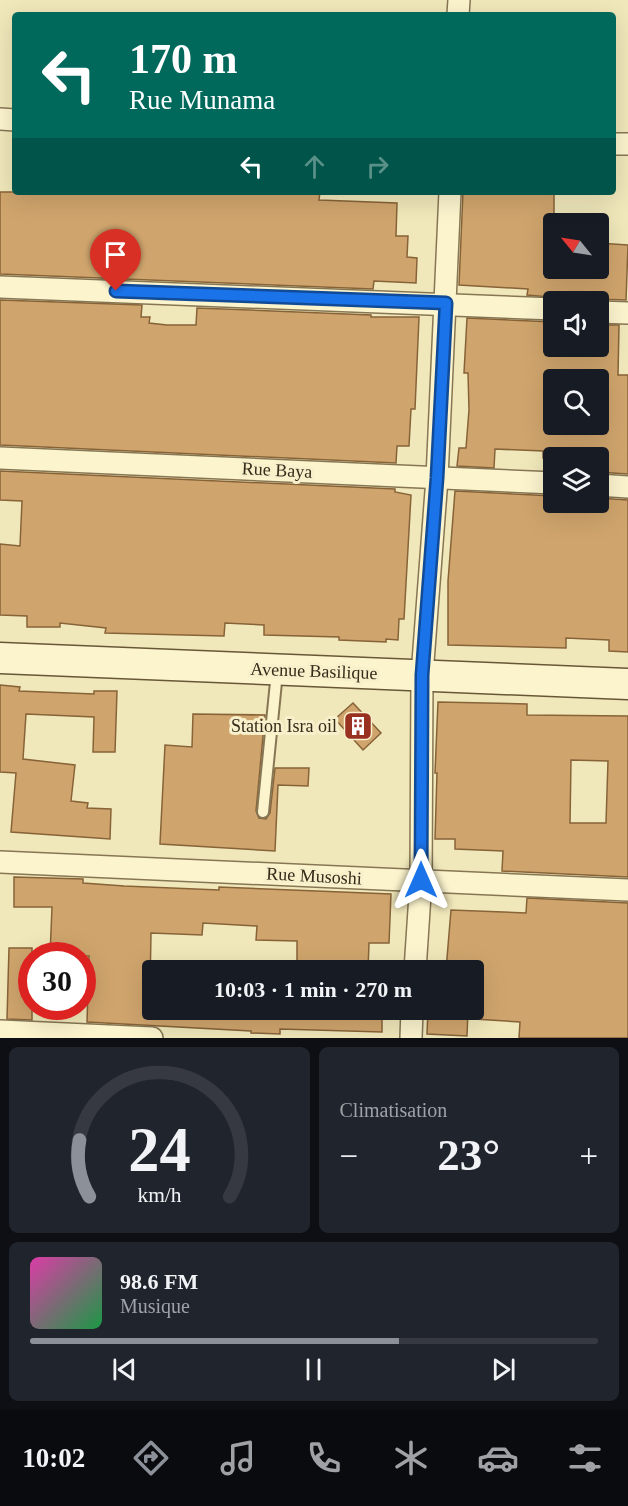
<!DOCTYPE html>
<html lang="fr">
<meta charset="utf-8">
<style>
:root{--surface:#171b24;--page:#20242c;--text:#f1f3f6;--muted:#9ea1a6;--line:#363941;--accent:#8c9099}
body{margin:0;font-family:Georgia,serif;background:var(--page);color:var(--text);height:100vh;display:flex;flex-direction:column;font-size:22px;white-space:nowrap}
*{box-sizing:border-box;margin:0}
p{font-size:20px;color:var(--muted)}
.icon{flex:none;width:33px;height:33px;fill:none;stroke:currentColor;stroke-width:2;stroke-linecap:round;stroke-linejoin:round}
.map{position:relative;height:1038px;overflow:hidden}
.drawer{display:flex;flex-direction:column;gap:9px;padding:9px;background:#0d0f14;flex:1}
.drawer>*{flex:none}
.banner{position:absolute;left:12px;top:12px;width:604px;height:183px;border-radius:6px;box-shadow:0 6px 24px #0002;background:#00695c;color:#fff;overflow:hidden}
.needle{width:39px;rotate:300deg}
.controls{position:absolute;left:543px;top:213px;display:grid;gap:12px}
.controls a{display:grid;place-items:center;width:66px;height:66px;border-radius:6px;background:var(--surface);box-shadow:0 6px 24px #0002;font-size:30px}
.speed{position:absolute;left:18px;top:942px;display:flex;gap:12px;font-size:30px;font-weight:700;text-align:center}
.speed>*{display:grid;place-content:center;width:78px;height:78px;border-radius:50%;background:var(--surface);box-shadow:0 6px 24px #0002;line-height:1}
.speed .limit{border:9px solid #d22;background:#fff;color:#111}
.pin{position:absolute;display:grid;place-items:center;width:51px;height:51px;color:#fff;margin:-62px -26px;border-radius:50% 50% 50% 0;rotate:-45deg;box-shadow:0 0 6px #0007}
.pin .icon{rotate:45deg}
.me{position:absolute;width:66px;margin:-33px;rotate:0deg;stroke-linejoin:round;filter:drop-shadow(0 0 4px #0008)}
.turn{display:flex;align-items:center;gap:21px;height:126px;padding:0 18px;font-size:27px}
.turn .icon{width:78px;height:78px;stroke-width:2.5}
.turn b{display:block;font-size:42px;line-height:51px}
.lanes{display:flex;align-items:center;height:57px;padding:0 18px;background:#0003;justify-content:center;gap:30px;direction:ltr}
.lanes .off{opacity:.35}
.big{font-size:45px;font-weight:700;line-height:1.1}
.drawer .tile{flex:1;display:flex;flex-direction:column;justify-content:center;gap:9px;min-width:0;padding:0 21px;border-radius:9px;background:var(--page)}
.drawer .dial{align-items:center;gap:0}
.dial svg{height:156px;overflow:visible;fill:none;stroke:var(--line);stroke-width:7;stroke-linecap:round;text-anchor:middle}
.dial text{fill:var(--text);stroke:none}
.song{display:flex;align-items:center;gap:18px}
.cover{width:72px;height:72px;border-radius:9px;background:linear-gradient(135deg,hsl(320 70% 55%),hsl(140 70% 35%))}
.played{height:6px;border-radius:3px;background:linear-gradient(90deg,var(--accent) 65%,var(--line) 65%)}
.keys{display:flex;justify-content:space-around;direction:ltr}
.heat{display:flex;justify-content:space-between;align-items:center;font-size:33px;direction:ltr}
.drawer .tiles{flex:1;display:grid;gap:9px;grid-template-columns:1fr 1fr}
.tile:last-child{grid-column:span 2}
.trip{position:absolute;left:142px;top:960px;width:342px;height:60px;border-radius:6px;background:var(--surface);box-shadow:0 6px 24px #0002;font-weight:700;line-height:60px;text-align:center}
.tabs{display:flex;height:96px;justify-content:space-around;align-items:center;background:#090b0e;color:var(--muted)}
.tabs .icon{width:42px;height:42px}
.tabs .active{color:var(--accent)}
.tabs b{font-size:27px;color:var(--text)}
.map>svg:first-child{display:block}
.building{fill:#d0a56d;stroke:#876338;stroke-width:1.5;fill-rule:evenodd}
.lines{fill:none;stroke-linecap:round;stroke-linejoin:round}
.lane-casing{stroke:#877654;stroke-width:14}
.street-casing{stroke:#877654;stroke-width:24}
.secondary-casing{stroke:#685737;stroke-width:33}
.lane{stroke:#fbf4cd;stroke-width:10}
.street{stroke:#fbf4cd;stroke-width:21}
.secondary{stroke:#fbf4cd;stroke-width:30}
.route-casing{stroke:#114b97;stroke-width:15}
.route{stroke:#1a73e8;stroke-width:10}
.labels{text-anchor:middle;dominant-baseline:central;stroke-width:6;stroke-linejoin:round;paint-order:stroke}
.street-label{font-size:18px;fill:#352b1a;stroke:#f7f0ca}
.poi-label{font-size:18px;fill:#352b1a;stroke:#f7f0ca;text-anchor:end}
</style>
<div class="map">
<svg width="628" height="1038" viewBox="0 0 628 1038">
<rect width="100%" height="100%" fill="#f0e7ba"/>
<g class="building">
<polygon points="0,192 320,192 319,200 397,203 396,236 408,236 407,257 417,258 416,283 374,281 373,289 0,274"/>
<polygon points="463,192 554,192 554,268 598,268 598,243 628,245 626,300 561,298 527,295 528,289 459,285"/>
<polygon points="0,300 142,305 141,317 150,317 149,323 167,325 196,325 197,308 371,315 371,317 419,317 415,409 411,409 409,446 397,446 396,463 0,445"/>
<path d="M467 318 554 322V346H598V325H619L618 375H628V474L598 472V458H543V451L495 449 494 468 457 466 459 448H466L469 410 468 373H464ZM554 380H598V424H554Z"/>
<polygon points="0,471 395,489 395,492 411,495 404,619 399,619 398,640 386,639 386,642 339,640 339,637 264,635 264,625 225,623 224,636 105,633 106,628 60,623 60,627 27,627 27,616 0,615 0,544 20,546 22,501 0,500"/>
<polygon points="455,491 554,496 554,502 598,502 598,498 628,500 628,652 609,651 609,640 566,638 566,648 448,645 448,581"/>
<polygon points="0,685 20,687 19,691 94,694 94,691 117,691 115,752 93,752 94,717 26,714 23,759 75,765 71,801 88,803 87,808 111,809 110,839 11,832 16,773 0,772"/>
<path d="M438 702 527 704V715L628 716V877L502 871 503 851 455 849V839H435L437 773H435ZM571 760 608 761 606 823H570Z"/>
<polygon points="353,703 381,733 363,750 335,719"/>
<polygon points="193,714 265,715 256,811 259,818 266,819 270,813 275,768 309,768 308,786 278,785 275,851 160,844 165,745 192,747"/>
<polygon points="14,877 83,879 83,883 124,886 219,890 219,887 391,894 389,943 369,943 368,970 297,970 297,941 256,940 257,926 203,923 202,935 151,933 150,988 153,988 153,1010 382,1010 382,1032 280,1029 280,1034 251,1033 251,1031 87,1022 89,956 50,956 52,907 14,907"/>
<polygon points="527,898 628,903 628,1038 519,1038 520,1022 474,1019 474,970 446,970 451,910 526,913"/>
<polygon points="9,948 32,948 32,1020 7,1019"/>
<polygon points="428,1010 468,1010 467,1036 427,1034"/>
</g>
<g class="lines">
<g class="lane-casing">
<polyline id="lane" points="263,812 277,672"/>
</g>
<g class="street-casing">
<g id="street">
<polyline points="458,15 459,0"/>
<polyline points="0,119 15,120"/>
<polyline points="614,144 628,144"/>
<polyline points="0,287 554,309"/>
<polyline points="598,312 628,313"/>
<polyline points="0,458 554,483"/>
<polyline points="598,485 628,487"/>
<polyline points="0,862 628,890"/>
<polyline points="415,970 421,880 422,675 437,478 450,192"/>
<polyline points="0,1031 152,1038"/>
<polyline points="411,1038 412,1010"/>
</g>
</g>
<g class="secondary-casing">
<polyline id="secondary" points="0,658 628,684"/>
</g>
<use href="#lane" class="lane"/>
<use href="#street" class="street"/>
<use href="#secondary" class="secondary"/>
</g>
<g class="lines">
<g class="route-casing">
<polyline id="route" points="116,291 446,303 437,478 422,675 421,880"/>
</g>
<use href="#route" class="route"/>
</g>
<defs>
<g id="building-square" transform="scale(1.5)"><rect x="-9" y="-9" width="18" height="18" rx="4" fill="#993121" stroke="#f7f0ca"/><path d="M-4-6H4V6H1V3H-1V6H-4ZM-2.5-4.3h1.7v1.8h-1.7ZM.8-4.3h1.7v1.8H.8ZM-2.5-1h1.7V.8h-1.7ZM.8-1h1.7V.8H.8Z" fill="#fff"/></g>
</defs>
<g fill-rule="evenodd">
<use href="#building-square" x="358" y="726"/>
</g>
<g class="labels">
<g class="street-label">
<text transform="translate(277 470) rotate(3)">Rue Baya</text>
<text transform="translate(314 671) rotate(2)">Avenue Basilique</text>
<text transform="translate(314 876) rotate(3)">Rue Musoshi</text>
</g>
<g class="poi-label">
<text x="337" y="726">Station Isra oil</text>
</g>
</g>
</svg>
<div class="controls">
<a><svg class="needle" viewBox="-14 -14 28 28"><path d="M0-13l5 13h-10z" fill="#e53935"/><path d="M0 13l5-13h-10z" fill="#9ea1a6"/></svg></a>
<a><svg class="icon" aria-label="sound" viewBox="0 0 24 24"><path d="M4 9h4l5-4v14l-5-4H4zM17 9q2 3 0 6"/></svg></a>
<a><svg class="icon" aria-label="search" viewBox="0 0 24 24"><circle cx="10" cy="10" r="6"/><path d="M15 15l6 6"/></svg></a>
<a><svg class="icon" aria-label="layers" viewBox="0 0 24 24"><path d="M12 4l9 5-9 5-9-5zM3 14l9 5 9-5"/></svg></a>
</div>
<div class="speed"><div class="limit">30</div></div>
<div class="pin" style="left:116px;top:291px;background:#d93025"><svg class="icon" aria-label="arrive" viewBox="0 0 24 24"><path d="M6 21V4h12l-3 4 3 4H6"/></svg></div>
<svg class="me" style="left:421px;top:880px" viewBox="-20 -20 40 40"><path d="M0-17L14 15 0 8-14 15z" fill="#1a73e8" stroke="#fff" stroke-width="4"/></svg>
<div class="trip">10:03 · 1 min · 270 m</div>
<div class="banner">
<div class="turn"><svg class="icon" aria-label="left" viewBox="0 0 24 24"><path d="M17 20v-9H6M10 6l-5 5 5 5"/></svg><div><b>170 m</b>Rue Munama</div></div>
<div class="lanes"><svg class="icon" aria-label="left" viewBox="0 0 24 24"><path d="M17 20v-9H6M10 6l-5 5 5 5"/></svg><svg class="icon off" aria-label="ahead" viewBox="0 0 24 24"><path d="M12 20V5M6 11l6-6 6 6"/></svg><svg class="icon off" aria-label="right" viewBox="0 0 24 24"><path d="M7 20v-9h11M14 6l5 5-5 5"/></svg></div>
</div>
</div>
<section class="drawer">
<div class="tiles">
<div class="tile dial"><svg viewBox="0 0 100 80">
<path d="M14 69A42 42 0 1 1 86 69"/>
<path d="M14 69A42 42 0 0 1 9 40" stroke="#8c9099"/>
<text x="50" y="56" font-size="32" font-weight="700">24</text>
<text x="50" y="72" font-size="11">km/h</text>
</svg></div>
<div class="tile"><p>Climatisation</p>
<div class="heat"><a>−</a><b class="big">23°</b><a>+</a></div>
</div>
<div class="tile">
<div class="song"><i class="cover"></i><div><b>98.6 FM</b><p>Musique</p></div></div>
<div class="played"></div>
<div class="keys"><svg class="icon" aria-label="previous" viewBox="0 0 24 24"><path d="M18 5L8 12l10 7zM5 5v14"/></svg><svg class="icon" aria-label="pause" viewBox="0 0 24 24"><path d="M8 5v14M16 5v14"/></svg><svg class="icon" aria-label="next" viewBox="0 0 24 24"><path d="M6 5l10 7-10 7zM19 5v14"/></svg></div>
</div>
</div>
</section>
<nav class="tabs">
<b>10:02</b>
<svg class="icon active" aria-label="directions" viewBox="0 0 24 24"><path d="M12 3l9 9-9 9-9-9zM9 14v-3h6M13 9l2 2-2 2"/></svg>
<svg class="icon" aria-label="music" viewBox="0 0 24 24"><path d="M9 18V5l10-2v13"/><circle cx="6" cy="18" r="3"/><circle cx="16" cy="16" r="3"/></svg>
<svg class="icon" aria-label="phone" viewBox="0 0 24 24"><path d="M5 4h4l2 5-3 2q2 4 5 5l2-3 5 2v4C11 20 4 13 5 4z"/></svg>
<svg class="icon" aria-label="climate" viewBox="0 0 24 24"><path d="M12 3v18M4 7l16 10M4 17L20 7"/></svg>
<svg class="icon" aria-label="car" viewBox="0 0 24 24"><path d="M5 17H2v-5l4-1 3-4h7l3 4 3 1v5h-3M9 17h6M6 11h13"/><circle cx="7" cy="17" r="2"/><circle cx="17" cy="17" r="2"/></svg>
<svg class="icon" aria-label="filters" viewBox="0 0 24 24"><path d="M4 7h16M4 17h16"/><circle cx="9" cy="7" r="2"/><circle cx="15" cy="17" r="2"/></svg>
</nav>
